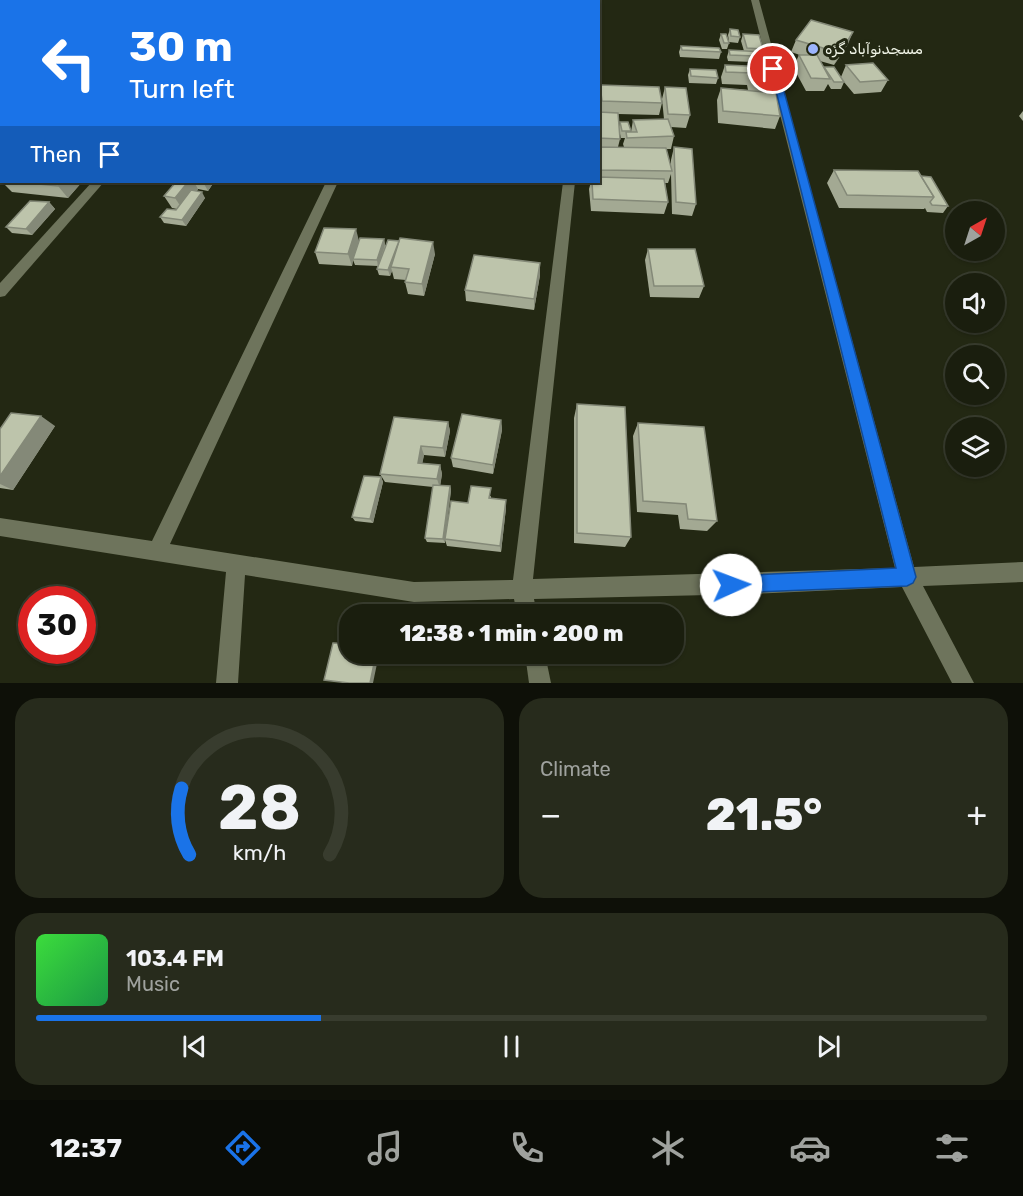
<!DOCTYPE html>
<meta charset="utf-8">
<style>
:root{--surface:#1a1e0e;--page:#272b1c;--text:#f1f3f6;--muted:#9fa29e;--line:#383c2e;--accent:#1a73e8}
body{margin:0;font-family:Rubik,Vazirmatn,sans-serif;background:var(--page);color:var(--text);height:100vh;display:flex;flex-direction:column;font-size:22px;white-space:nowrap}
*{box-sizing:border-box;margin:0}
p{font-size:20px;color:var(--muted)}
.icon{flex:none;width:33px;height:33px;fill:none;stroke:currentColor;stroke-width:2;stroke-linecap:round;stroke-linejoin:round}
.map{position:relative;height:683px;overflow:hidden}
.drawer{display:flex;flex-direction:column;gap:15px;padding:15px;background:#0e1008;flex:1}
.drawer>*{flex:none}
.top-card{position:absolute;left:0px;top:0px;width:600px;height:183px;box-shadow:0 2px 4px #0004,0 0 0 2px var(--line);background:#1a73e8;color:#fff;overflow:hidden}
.needle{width:39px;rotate:39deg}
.fabs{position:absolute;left:945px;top:201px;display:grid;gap:12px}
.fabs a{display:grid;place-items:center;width:60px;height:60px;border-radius:50%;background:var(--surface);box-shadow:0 2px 4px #0004,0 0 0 2px var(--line);font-size:30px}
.speed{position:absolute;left:18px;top:586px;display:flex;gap:12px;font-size:30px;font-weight:700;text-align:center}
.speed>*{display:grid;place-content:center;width:78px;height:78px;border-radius:50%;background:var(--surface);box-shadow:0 2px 4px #0004,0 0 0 2px var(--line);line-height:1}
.speed .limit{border:9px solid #d22;background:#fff;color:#111}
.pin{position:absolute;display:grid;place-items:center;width:51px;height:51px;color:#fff;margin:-26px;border:3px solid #fff;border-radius:50%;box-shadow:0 2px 6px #0007}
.me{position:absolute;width:66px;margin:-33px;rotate:88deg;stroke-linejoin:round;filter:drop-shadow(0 0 4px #0008)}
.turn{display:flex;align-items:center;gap:21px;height:126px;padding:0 30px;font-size:27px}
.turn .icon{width:78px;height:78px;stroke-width:2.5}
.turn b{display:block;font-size:42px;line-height:51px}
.then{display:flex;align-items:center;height:57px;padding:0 30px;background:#0003;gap:12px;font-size:22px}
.big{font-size:45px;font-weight:800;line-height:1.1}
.drawer .tile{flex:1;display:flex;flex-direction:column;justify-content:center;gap:9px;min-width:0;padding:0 21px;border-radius:24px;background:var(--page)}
.drawer .dial{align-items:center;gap:0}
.dial svg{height:156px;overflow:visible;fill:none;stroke:var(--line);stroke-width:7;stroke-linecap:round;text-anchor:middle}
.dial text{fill:var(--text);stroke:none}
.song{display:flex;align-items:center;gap:18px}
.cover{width:72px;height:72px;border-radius:9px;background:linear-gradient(135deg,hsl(120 70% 55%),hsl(140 70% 35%))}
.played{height:6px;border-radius:3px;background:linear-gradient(90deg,var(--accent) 30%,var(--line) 30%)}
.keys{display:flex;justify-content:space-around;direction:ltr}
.heat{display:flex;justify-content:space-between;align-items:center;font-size:33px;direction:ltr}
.drawer .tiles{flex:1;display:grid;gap:15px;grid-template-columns:1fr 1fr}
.tile:last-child{grid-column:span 2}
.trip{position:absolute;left:339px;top:604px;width:345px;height:60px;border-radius:24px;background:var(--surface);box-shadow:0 2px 4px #0004,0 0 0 2px var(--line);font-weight:800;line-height:60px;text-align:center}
.dock{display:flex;height:96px;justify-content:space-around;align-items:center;background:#0a0c06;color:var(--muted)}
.dock .icon{width:42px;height:42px}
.dock .selected{color:var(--accent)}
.dock b{font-size:27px;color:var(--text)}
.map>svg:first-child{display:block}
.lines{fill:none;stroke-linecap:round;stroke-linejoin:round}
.minor{fill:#6e745c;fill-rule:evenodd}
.wall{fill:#a3a993;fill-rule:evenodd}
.shaded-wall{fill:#848978}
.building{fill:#bdc4ab;stroke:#848978;stroke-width:1.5}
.route{fill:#1a73e8;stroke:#114b97;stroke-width:1.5}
.poi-dot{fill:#9cb4fd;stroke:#232813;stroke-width:2}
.labels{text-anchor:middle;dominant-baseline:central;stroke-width:6;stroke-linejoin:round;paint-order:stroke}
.far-poi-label{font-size:15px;fill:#f0f4e7;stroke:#232813;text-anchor:start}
</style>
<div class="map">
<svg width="1023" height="683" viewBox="0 0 1023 683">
<rect width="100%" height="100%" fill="#232813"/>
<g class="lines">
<g class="minor">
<rect x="586" y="0" width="8" height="2"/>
<polygon points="751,0 759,0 914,567 1023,562 1023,582 923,586 974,683 952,683 902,587 754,594 534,599 537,615 517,615 514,599 414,602 245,575 238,683 216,683 226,572 0,536 0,518 152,541 326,182 338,182 170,544 414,582 513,580 563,182 575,182 533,579 895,568"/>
<polygon points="92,182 104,182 5,296 0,297 0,283"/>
<polygon points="525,654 545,654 551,683 529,683"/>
</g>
</g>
<g class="wall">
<polygon points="730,29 740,37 738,43 729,42 728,35"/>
<polygon points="721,34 729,43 727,49 722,49 719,40"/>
<polygon points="743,34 763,49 762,52 773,85 770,92 780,116 775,129 718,123 717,100 721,88 748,90 747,85 722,84 721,77 725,65 754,67 752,62 728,61 727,57 729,50 744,51 741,41"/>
<polygon points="796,40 848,44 834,65 820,61 824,67 841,77 846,65 888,80 881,92 854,94 844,82 841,89 831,89 828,84 824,91 806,91 793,67 799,55 800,55 791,52"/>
<polygon points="681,46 721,52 719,59 680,57 679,52"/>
<polygon points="690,69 718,78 716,84 689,83 688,75"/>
<path d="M600 85 662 103 659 115 618 114 619 127 620 122 631 132 633 120 664 119 662 99 665 87 690 115 686 128 671 127 674 136 671 149H666L671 166V160L674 147 696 204 692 216 672 214 671 174 668 183H665L668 202 664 214 591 211 589 189 591 182H598V112H600L599 98ZM619 130 621 138H625L623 144 624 147H618L620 139Z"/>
<polygon points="2,106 2,159 1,160 0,120 1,119 0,119 0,107"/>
<polygon points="1023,111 1023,121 1019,116"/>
<polygon points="834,170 921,176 948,206 943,213 927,212 925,208 924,209 839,208 827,183"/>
<polygon points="2,182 82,182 68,198 12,192"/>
<polygon points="176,182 214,182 208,191 198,189 197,191 205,198 186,226 164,223 160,217 177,209 172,208 164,196"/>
<polygon points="49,202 55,209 32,235 12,233 6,227"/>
<polygon points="384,239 385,245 435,254 424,296 408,294 405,282 406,280 394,279 392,271 390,276 379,275 377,269 378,266 355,265 353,260 352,266 319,264 315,252 359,241"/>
<polygon points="648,249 704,286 699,298 650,297 645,260"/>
<polygon points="540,263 540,275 534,310 466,301 465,290"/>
<polygon points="577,404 631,537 625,547 574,543 574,418"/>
<polygon points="501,420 502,430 493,474 453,467 451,458"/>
<polygon points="448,422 450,431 445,457 424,455 422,463 440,465 442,474 440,485 450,486 451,490 446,532 468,503 491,496 491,498 506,508 501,552 447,546 445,540 445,543 427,542 425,538 433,487 385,482 380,474"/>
<polygon points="638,423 717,521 707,531 680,529 678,515 637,512 633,436"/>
<polygon points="55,426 13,490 0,488 0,429"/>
<polygon points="381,477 383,482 373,523 355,521 352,517"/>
</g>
<g class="shaded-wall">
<polygon points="853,32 848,44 834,65 840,53"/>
<polygon points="0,147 2,148 1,160 0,159"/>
<polygon points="61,182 82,182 68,198 58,186"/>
<polygon points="188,182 194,182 198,189 183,210 175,198"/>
<polygon points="203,182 214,182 208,191"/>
<polygon points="202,192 205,198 186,226 182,220"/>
<polygon points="49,202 55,209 32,235 26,229"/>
<polygon points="356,229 359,241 353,259 353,260 352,266 348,254"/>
<polygon points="384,239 385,245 378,267 377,260"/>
<polygon points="399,241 391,267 392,271 390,276 388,270"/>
<polygon points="433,242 435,254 424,296 422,284"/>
<polygon points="540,263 540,275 534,310 534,299"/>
<polygon points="41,416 55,426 13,490 0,484 0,476"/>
<polygon points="501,420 502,430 493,474 493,465"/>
<polygon points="448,422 450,431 445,457 443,448"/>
<polygon points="421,446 424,455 421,471 418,463"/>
<polygon points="440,465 442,474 440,488 437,479"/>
<polygon points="381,477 383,482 373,523 370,519"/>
<polygon points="450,486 451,490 445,543 443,539"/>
<polygon points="506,500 506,508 501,552 500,546"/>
<polygon points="376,654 379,654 373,683 370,683"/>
</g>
<g class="building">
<polygon points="811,20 853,32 840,53 796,40"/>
<polygon points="730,29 738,30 740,37 731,36"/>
<polygon points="721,34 726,34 729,43 724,43"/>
<polygon points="743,34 759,35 763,49 747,48"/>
<polygon points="681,46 719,48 721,52 682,50"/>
<polygon points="729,50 763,52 768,67 758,66 754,56 730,55"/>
<polygon points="799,55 817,55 830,79 811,78"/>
<polygon points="873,63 888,80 860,82 846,65"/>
<polygon points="725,65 768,67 773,85 754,84 752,73 726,72"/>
<polygon points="824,67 834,67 844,82 834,82"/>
<polygon points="690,69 716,70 718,78 691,76"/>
<polygon points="600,85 659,87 662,103 602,101"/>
<polygon points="665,87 686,88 690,115 668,114"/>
<polygon points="721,88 776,93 780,116 723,111"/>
<polygon points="598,112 618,113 620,139 598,138"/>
<polygon points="2,119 2,136 0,138 0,120"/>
<polygon points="668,119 674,136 627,138 626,132 637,132 633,120"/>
<polygon points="620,122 628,122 631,131 622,131"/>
<polygon points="598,147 666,148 672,171 598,170"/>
<polygon points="674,147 692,149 696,204 676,202"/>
<polygon points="834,170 918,171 934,197 847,195"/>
<polygon points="921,176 931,177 948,206 932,205 930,202 934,197"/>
<polygon points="598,177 664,179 668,202 593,199 592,182 598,182"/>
<polygon points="19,182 61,182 58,186"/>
<polygon points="176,182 188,182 175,198 164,196"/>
<polygon points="191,190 202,192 182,220 160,217 167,209 176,210"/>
<polygon points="30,201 49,202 26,229 6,227"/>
<polygon points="324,228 356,229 348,254 315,252"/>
<polygon points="360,238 384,239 377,260 353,259"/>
<polygon points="400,238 433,242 422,284 405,282 409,269 391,267"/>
<polygon points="388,240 399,241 388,270 377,269"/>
<polygon points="648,249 695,249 704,286 654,286"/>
<polygon points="474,255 540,263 534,299 465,290"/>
<polygon points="577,404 625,407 631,537 577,533"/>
<polygon points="11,413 41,416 0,476 0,429"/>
<polygon points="462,414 501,420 493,465 451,458"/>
<polygon points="394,417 448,422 443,448 421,446 418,463 440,465 437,479 380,474"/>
<polygon points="638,423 704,427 717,521 688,519 686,504 643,501"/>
<polygon points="364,476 381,477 370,519 352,517"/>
<polygon points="433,485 450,486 443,539 425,538"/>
<polygon points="471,486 491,488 489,498 506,500 500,546 445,539 451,501 468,503"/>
<polygon points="333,643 350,644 350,654 376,654 370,683 349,683 324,680"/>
</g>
<polygon class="route" points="770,67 778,69 916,577 913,583 907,586 731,593 725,591 722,585 725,578 731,576 896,568"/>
<circle class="poi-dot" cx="813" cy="49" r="6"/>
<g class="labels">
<g class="far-poi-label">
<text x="825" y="49">مسجدنوآباد گزه</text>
</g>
</g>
</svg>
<div class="fabs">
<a><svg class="needle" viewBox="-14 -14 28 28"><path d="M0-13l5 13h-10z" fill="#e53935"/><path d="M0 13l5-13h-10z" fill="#9fa29e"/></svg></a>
<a><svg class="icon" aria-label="sound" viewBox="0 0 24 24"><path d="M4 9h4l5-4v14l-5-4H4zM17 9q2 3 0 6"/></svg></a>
<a><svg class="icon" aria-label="search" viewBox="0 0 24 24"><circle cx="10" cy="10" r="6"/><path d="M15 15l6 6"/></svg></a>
<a><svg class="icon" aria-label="layers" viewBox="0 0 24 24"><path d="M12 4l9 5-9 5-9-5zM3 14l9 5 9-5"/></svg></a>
</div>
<div class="speed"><div class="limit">30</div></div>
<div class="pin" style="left:773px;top:69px;background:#d93025"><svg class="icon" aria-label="arrive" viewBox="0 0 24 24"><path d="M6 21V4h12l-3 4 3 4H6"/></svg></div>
<svg class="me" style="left:731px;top:585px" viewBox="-20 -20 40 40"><circle r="19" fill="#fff"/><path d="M0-13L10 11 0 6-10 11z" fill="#1a73e8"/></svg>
<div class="trip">12:38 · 1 min · 200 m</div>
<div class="top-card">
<div class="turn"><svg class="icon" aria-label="left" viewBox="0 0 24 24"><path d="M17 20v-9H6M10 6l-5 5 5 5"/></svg><div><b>30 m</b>Turn left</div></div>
<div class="then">Then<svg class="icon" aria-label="arrive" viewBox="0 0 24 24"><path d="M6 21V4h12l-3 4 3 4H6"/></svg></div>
</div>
</div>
<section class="drawer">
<div class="tiles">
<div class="tile dial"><svg viewBox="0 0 100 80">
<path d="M14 69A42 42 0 1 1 86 69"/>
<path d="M14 69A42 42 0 0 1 10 35" stroke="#1a73e8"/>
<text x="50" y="56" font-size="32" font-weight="700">28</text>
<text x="50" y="72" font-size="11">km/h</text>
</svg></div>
<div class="tile"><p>Climate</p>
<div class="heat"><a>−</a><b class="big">21.5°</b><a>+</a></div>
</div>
<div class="tile">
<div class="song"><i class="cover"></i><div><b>103.4 FM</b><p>Music</p></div></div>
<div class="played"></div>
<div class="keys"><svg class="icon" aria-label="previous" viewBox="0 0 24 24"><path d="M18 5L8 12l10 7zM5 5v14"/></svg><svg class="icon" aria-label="pause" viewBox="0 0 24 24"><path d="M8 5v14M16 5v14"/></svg><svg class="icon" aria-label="next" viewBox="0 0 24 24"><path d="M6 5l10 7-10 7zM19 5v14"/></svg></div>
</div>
</div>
</section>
<nav class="dock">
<b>12:37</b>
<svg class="icon selected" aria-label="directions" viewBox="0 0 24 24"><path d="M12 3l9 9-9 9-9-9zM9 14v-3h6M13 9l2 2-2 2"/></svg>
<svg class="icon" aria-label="music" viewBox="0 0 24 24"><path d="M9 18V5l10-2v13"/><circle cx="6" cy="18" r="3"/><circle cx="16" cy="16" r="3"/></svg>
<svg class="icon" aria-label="phone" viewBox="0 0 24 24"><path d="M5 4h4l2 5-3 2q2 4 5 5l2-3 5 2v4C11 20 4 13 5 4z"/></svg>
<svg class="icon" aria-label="climate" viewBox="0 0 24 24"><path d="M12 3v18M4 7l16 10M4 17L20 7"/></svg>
<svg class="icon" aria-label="car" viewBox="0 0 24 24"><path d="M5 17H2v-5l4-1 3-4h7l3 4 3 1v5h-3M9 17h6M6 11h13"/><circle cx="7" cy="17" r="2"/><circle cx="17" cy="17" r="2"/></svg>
<svg class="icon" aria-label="filters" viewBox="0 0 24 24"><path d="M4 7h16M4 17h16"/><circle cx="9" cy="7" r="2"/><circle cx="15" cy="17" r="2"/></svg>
</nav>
